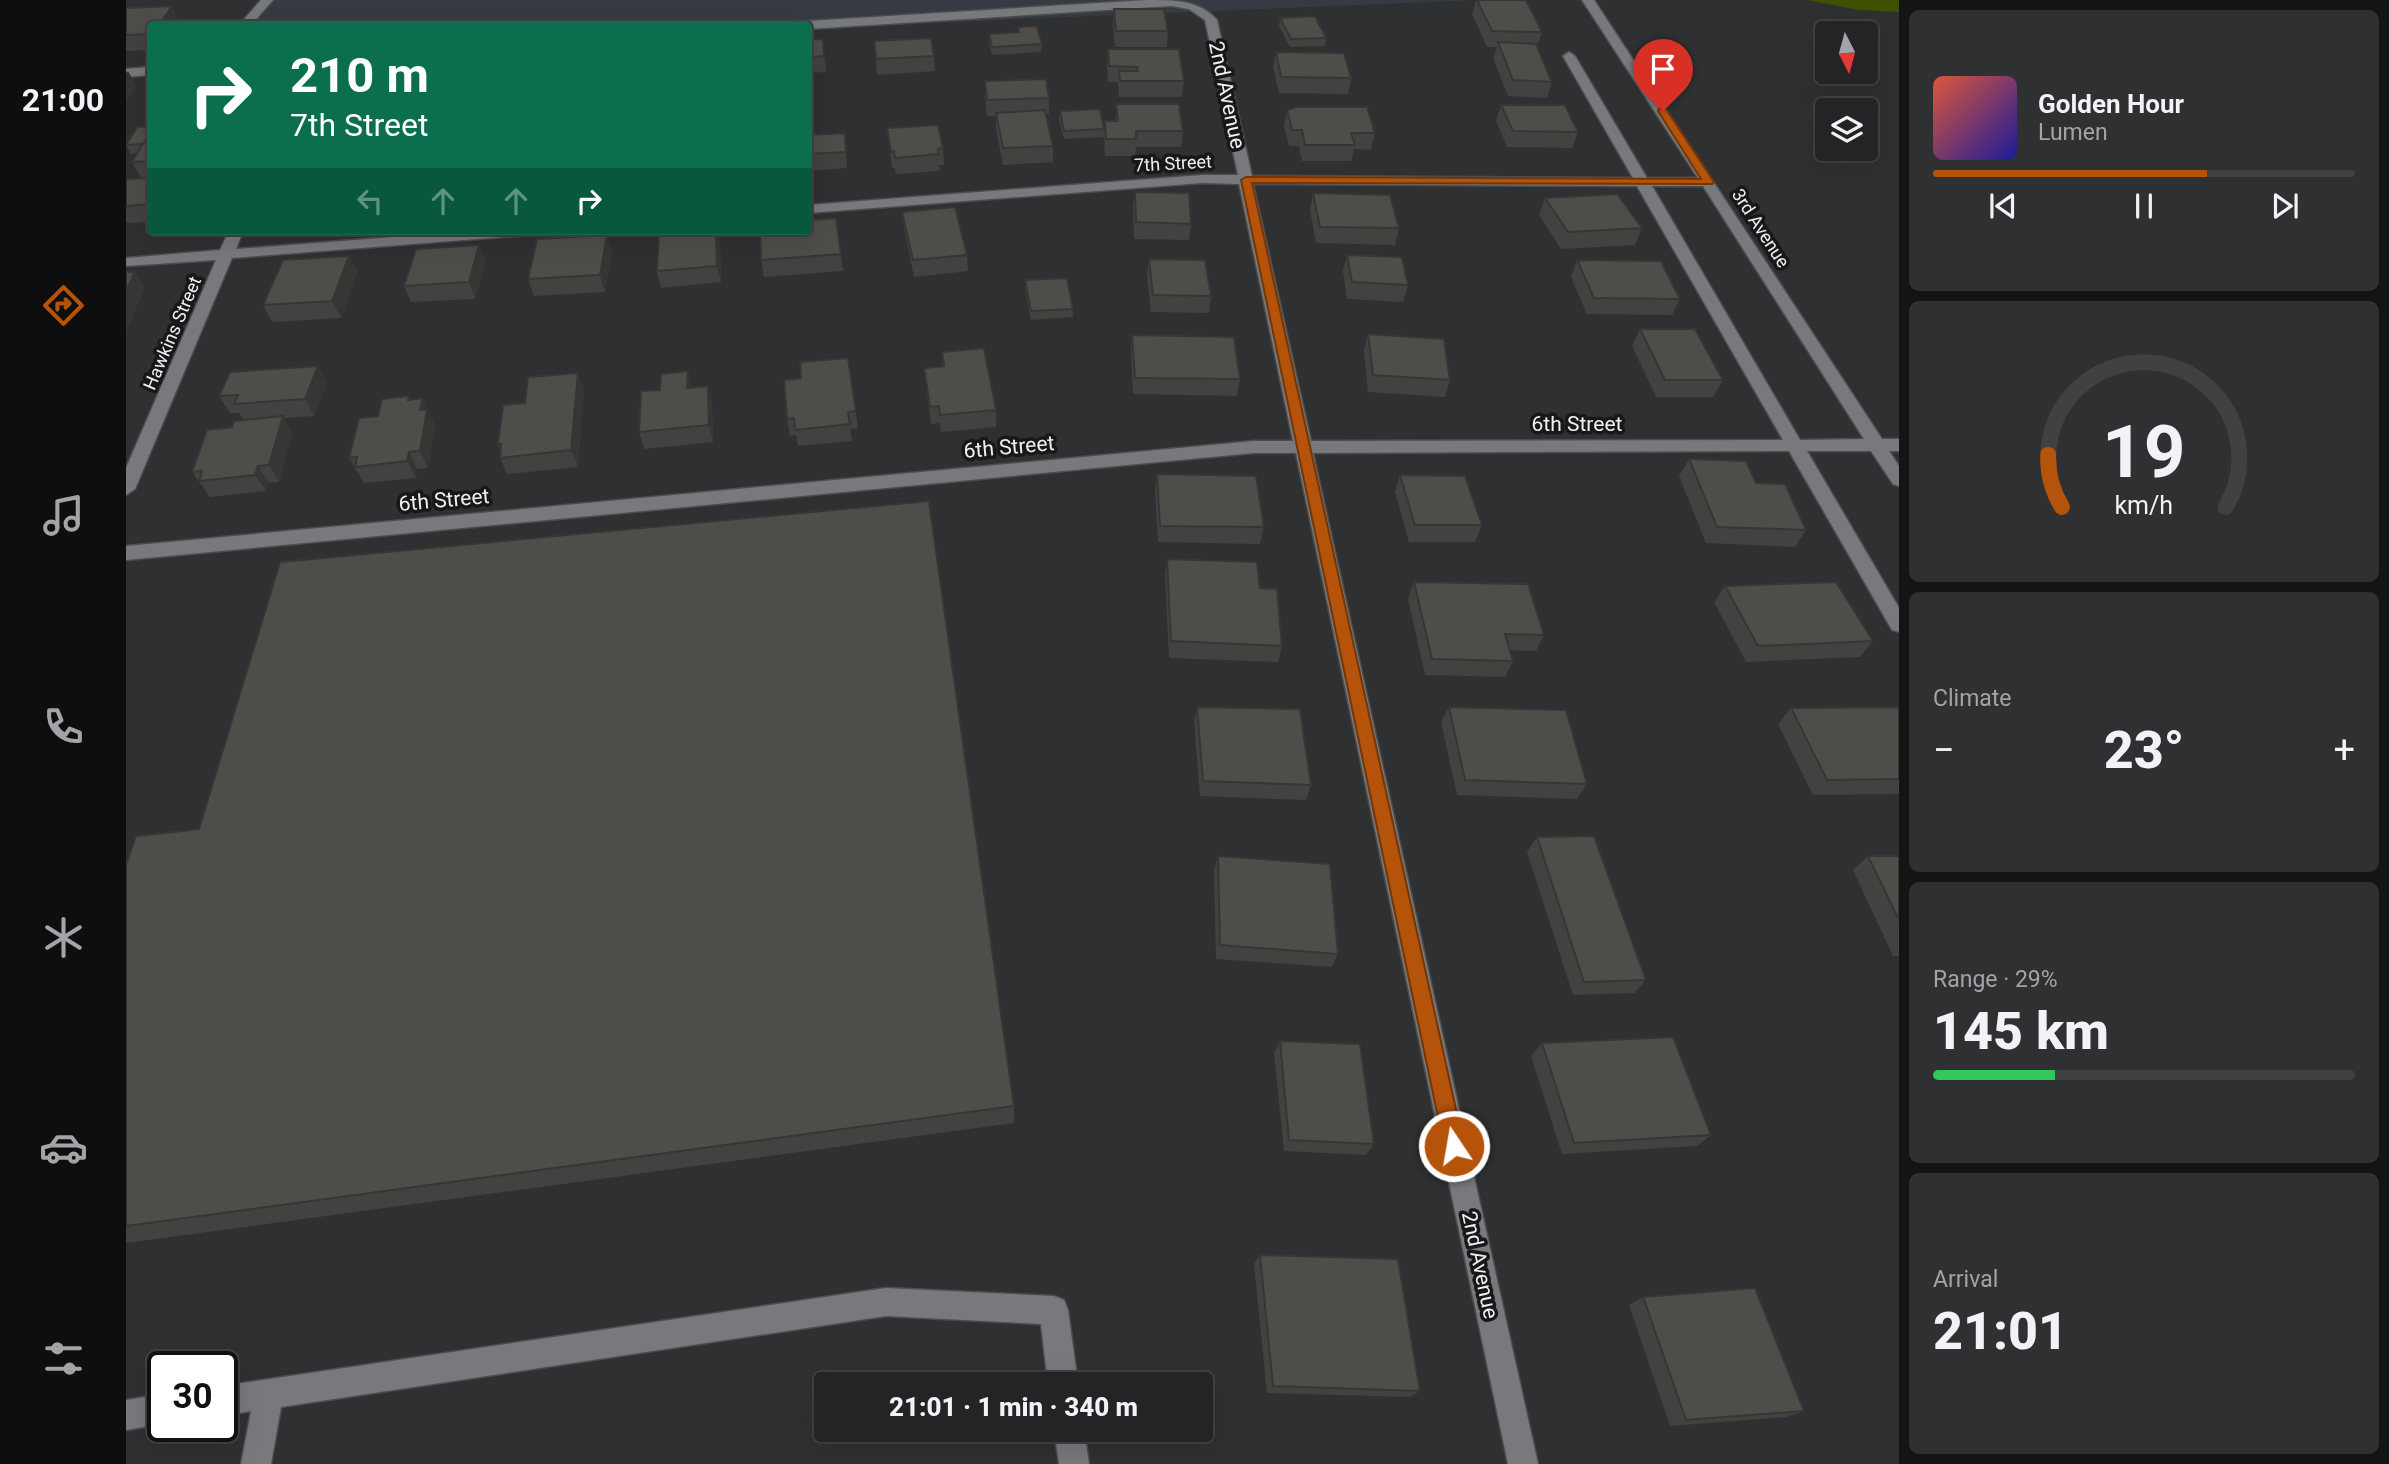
<!DOCTYPE html>
<meta charset="utf-8">
<style>
:root{--surface:#222426;--page:#2e3032;--text:#f1f3f6;--muted:#a2a4a7;--line:#3f4143;--accent:#b45309}
body{margin:0;font-family:Roboto,sans-serif;background:var(--page);color:var(--text);height:100vh;display:flex;flex-direction:column;font-size:26px;white-space:nowrap}
*{box-sizing:border-box;margin:0}
p{font-size:23px;color:var(--muted)}
.icon{flex:none;width:38px;height:38px;fill:none;stroke:currentColor;stroke-width:2;stroke-linecap:round;stroke-linejoin:round}
.map{position:relative;flex:1;overflow:hidden}
.details{display:flex;flex-direction:column;gap:10px;padding:10px;background:#131415;width:490px}
.details>*{flex:none}
.banner{position:absolute;left:21px;top:21px;width:665px;height:214px;border-radius:7px;box-shadow:0 7px 28px #0002,0 0 0 2px var(--line);background:#0b6e4f;color:#fff;overflow:hidden}
.needle{width:46px;rotate:174deg}
.fabs{position:absolute;left:1689px;top:21px;display:grid;gap:14px}
.fabs a{display:grid;place-items:center;width:63px;height:63px;border-radius:7px;background:var(--surface);box-shadow:0 7px 28px #0002,0 0 0 2px var(--line);font-size:35px}
.speed{position:absolute;left:21px;top:1351px;display:flex;gap:14px;font-size:35px;font-weight:700;text-align:center}
.speed>*{display:grid;place-content:center;width:91px;height:91px;border-radius:50%;background:var(--surface);box-shadow:0 7px 28px #0002,0 0 0 2px var(--line);line-height:1}
.speed .limit{border:4px solid #111;border-radius:10px;background:#fff;color:#111}
.pin{position:absolute;display:grid;place-items:center;width:60px;height:60px;color:#fff;margin:-72px -30px;border-radius:50% 50% 50% 0;rotate:-45deg;box-shadow:0 0 7px #0007}
.pin .icon{rotate:45deg}
.me{position:absolute;width:77px;margin:-38px;rotate:348deg;stroke-linejoin:round;filter:drop-shadow(0 0 5px #0008)}
.turn{display:flex;align-items:center;gap:24px;height:147px;padding:0 28px;font-size:32px}
.turn .icon{width:91px;height:91px;stroke-width:2.5}
.turn b{display:block;font-size:49px;line-height:60px}
.lanes{display:flex;align-items:center;height:66px;padding:0 28px;background:#0003;justify-content:center;gap:35px;direction:ltr}
.lanes .off{opacity:.35}
.big{font-size:52px;font-weight:800;line-height:1.1}
.details .widget{flex:1;display:flex;flex-direction:column;justify-content:center;gap:10px;min-width:0;padding:0 24px;border-radius:10px;background:var(--page)}
.details .dial{align-items:center;gap:0}
.dial svg{height:182px;overflow:visible;fill:none;stroke:var(--line);stroke-width:7;stroke-linecap:round;text-anchor:middle}
.dial text{fill:var(--text);stroke:none}
.song{display:flex;align-items:center;gap:21px}
.cover{width:84px;height:84px;border-radius:10px;background:linear-gradient(135deg,hsl(10 70% 55%),hsl(240 70% 35%))}
.played{height:7px;border-radius:4px;background:linear-gradient(90deg,var(--accent) 65%,var(--line) 65%)}
.keys{display:flex;justify-content:space-around;direction:ltr}
.heat{display:flex;justify-content:space-between;align-items:center;font-size:38px;direction:ltr}
.charge{height:10px;border-radius:5px;background:linear-gradient(90deg,#34c759 29%,var(--line) 0)}
.trip{position:absolute;left:688px;top:1372px;width:399px;height:70px;border-radius:7px;background:var(--surface);box-shadow:0 7px 28px #0002,0 0 0 2px var(--line);font-weight:800;line-height:70px;text-align:center}
main{display:flex;flex:1;min-height:0}
.tabs{display:flex;flex-direction:column;width:126px;justify-content:space-around;align-items:center;background:#0e0e0f;color:var(--muted)}
.tabs .icon{width:49px;height:49px}
.tabs .active{color:var(--accent)}
.tabs b{font-size:32px;color:var(--text)}
.map>svg:first-child{display:block}
.built{fill:#363a42}
.green{fill:#405100}
.lines{fill:none;stroke-linecap:round;stroke-linejoin:round}
.minor-casing{stroke:#4a4c4e;stroke-width:3}
.minor{fill:#77797c;fill-rule:evenodd}
.wall{fill:#444240}
.shaded-wall{fill:#373634}
.building{fill:#4f4d4a;stroke:#373634;stroke-width:2}
.route{fill:#b45309;stroke:#753606;stroke-width:2}
.labels{text-anchor:middle;dominant-baseline:central;stroke-width:7;stroke-linejoin:round;paint-order:stroke}
.far-street-label{font-size:18px;fill:#eff0f2;stroke:#171819}
.street-label{font-size:21px;fill:#eff0f2;stroke:#171819}
</style>
<main>
<nav class="tabs">
<b>21:00</b>
<svg class="icon active" aria-label="directions" viewBox="0 0 24 24"><path d="M12 3l9 9-9 9-9-9zM9 14v-3h6M13 9l2 2-2 2"/></svg>
<svg class="icon" aria-label="music" viewBox="0 0 24 24"><path d="M9 18V5l10-2v13"/><circle cx="6" cy="18" r="3"/><circle cx="16" cy="16" r="3"/></svg>
<svg class="icon" aria-label="phone" viewBox="0 0 24 24"><path d="M5 4h4l2 5-3 2q2 4 5 5l2-3 5 2v4C11 20 4 13 5 4z"/></svg>
<svg class="icon" aria-label="climate" viewBox="0 0 24 24"><path d="M12 3v18M4 7l16 10M4 17L20 7"/></svg>
<svg class="icon" aria-label="car" viewBox="0 0 24 24"><path d="M5 17H2v-5l4-1 3-4h7l3 4 3 1v5h-3M9 17h6M6 11h13"/><circle cx="7" cy="17" r="2"/><circle cx="17" cy="17" r="2"/></svg>
<svg class="icon" aria-label="filters" viewBox="0 0 24 24"><path d="M4 7h16M4 17h16"/><circle cx="9" cy="7" r="2"/><circle cx="15" cy="17" r="2"/></svg>
</nav>
<div class="map">
<svg width="1773" height="1464" viewBox="0 0 1773 1464">
<rect width="100%" height="100%" fill="#2e3032"/>
<polygon class="built" points="141,0 1351,0 683,28 682,24 130,24"/>
<polygon class="green" points="1681,0 1773,0 1773,12 1733,10"/>
<g class="lines">
<g class="minor-casing">
<g id="minor">
<polygon points="135,0 147,0 126,24 114,24"/>
<path d="M1021 0C1048 0 1074 0 1091 20L1126 176 1507 178 1437 56 1443 52 1449 56 1521 178H1572L1456 0H1468L1756 439H1773V451H1763L1773 466V486L1767 484 1745 451H1681L1773 608V632L1766 630 1663 451 1187 453 1412 1464H1382L1170 453H1128L0 560V546L1128 441H1167L1113 184 1076 183 682 213V205L1076 175H1112L1079 20 1063 9 1045 6 682 29V24H676L682 21ZM1127 184 1511 186 1657 440 1185 441ZM1526 186H1577L1738 439 1674 440Z"/>
<polygon points="24,67 24,75 0,77 0,69"/>
<polygon points="103,231 117,231 110,249 346,231 410,231 403,235 106,258 9,489 0,495 0,468 90,260 0,266 0,258 94,250"/>
<polygon points="760,1288 928,1296 938,1300 942,1310 952,1384 922,1384 915,1324 760,1316 155,1407 145,1464 115,1464 125,1411 96,1416 96,1386"/>
<polygon points="37,1394 37,1424 0,1430 0,1400"/>
<polygon points="928,1430 958,1430 963,1464 933,1464"/>
</g>
</g>
<use href="#minor" class="minor"/>
</g>
<g class="wall">
<polygon points="1350,0 1400,0 1416,32 1411,47 1426,82 1421,98 1382,96 1367,58 1371,47 1361,47 1346,14"/>
<polygon points="0,8 54,22 24,24 24,50 0,51"/>
<polygon points="988,9 1042,31 1041,47 989,47 987,25"/>
<polygon points="1154,18 1200,38 1199,46 1164,47 1153,26"/>
<polygon points="892,27 916,44 915,52 866,55 863,42 863,34 892,32"/>
<polygon points="682,40 699,55 700,72 682,73"/>
<polygon points="748,41 808,56 809,71 751,75"/>
<polygon points="982,49 1058,81 1056,97 993,97 992,82 982,82 981,65"/>
<polygon points="1150,52 1225,78 1222,94 1153,93 1147,67"/>
<polygon points="859,81 923,98 923,114 920,114 927,146 927,162 877,165 870,129 870,116 861,116 859,97"/>
<polygon points="990,104 1057,131 1055,147 1010,147 1009,156 979,156 978,137 938,139 933,120 934,111 978,126 990,121"/>
<polygon points="1375,105 1452,132 1446,148 1381,147 1370,121"/>
<polygon points="1161,110 1249,133 1245,150 1228,149 1225,161 1176,161 1173,146 1163,146 1158,126"/>
<polygon points="24,126 24,222 0,223 0,179 15,178 6,162 11,153 5,154 0,145"/>
<polygon points="761,128 817,148 818,165 813,165 814,171 770,174 769,168 766,168"/>
<polygon points="719,133 721,168 682,171 682,135"/>
<polygon points="1009,192 1065,224 1063,240 1008,239 1007,208"/>
<polygon points="1187,193 1273,228 1269,245 1190,243 1184,210"/>
<polygon points="1419,198 1516,228 1509,245 1435,249 1413,215"/>
<polygon points="776,212 841,255 842,271 788,277 778,228"/>
<polygon points="710,218 717,271 638,277 635,260"/>
<polygon points="533,231 591,231 594,242 595,282 535,288 531,271"/>
<polygon points="481,235 486,252 479,292 408,296 402,279"/>
<polygon points="1221,255 1282,285 1277,302 1221,299 1217,271"/>
<polygon points="223,256 231,272 215,318 146,322 137,305"/>
<polygon points="1023,259 1085,296 1083,313 1025,312 1021,275"/>
<polygon points="1451,260 1554,299 1546,315 1461,314 1445,277"/>
<polygon points="360,262 349,299 285,302 278,286"/>
<polygon points="899,280 947,309 947,317 905,320 899,289"/>
<polygon points="1514,329 1597,380 1587,397 1530,397 1506,346"/>
<polygon points="1242,334 1324,380 1319,397 1242,392 1238,351"/>
<polygon points="1006,335 1114,379 1111,396 1007,394 1005,352"/>
<polygon points="816,352 870,410 870,427 815,432 814,423 805,424 798,368 816,366"/>
<polygon points="722,358 732,428 724,429 726,441 672,446 670,435 664,436 661,419 675,378"/>
<polygon points="201,383 188,416 158,418 166,433 153,482 143,483 140,491 84,497 66,472 106,427 118,420 113,413 104,413 93,396"/>
<polygon points="566,387 586,403 587,442 518,449 513,432"/>
<polygon points="458,389 452,467 381,474 374,458 375,450 372,444 399,403"/>
<polygon points="283,396 285,399 297,398 309,426 302,468 291,469 290,478 238,483 223,458 252,416"/>
<polygon points="1563,459 1630,483 1680,530 1669,547 1580,543 1553,476"/>
<polygon points="1031,474 1138,527 1134,544 1032,542 1029,491"/>
<polygon points="1274,475 1356,525 1349,542 1283,542 1269,492"/>
<polygon points="1041,559 1134,588 1156,646 1152,662 1043,658 1039,575"/>
<polygon points="1288,582 1418,635 1410,651 1383,650 1387,661 1379,677 1299,675 1282,599"/>
<polygon points="1599,586 1747,641 1734,657 1620,662 1588,602"/>
<polygon points="1071,707 1185,785 1180,800 1074,796 1068,722"/>
<polygon points="1323,707 1461,784 1451,799 1331,795 1315,722"/>
<polygon points="1773,707 1773,794 1687,795 1652,724 1665,708"/>
<polygon points="73,829 888,1106 888,1123 0,1243 0,865"/>
<polygon points="1411,837 1520,980 1508,993 1447,995 1401,852"/>
<polygon points="1092,856 1212,954 1206,967 1090,959 1088,870"/>
<polygon points="1742,856 1773,856 1773,956 1767,956 1727,870"/>
<polygon points="1154,1041 1248,1144 1240,1155 1158,1151 1148,1053"/>
<polygon points="1416,1043 1585,1135 1571,1146 1436,1154 1405,1056"/>
<polygon points="1134,1255 1294,1391 1284,1397 1141,1393 1128,1264"/>
<polygon points="1517,1297 1678,1411 1660,1417 1544,1426 1503,1305"/>
</g>
<g class="shaded-wall">
<polygon points="46,6 54,22 52,24 34,24"/>
<polygon points="697,39 699,55 700,72 698,56"/>
<polygon points="2,71 11,87 0,102 0,73"/>
<polygon points="590,231 591,231 594,242 595,282 591,266"/>
<polygon points="481,235 486,252 479,292 474,275"/>
<polygon points="353,245 360,262 349,299 343,282"/>
<polygon points="223,256 231,272 215,318 206,301"/>
<polygon points="9,272 19,288 0,333 0,291"/>
<polygon points="192,366 201,383 188,416 179,399"/>
<polygon points="562,371 566,388 561,388"/>
<polygon points="452,373 458,389 452,467 445,450"/>
<polygon points="582,386 586,403 587,442 583,425"/>
<polygon points="297,398 309,426 302,468 294,451 294,410"/>
<polygon points="157,416 166,433 153,482 143,465"/>
<polygon points="283,452 291,469 290,478 281,461"/>
<polygon points="132,466 143,483 140,491 129,475"/>
</g>
<g class="building">
<polygon points="1351,0 1400,0 1416,32 1366,31"/>
<polygon points="46,6 34,24 24,24 24,34 0,35 0,8"/>
<polygon points="988,9 1038,9 1042,31 990,31"/>
<polygon points="1189,16 1200,38 1165,39 1154,18"/>
<polygon points="911,26 916,44 866,47 863,34 893,32 892,27"/>
<polygon points="805,38 808,56 750,59 748,41"/>
<polygon points="697,39 698,56 682,57 682,40"/>
<polygon points="1372,42 1410,44 1426,82 1387,80"/>
<polygon points="982,49 1053,49 1058,81 994,81 993,71 1012,71 1011,67 983,66"/>
<polygon points="1150,52 1218,53 1225,78 1155,77"/>
<polygon points="920,79 923,98 861,100 859,81"/>
<polygon points="990,104 1053,104 1057,131 1010,131 1010,139 980,139 979,121 992,121"/>
<polygon points="1375,105 1439,105 1452,132 1387,131"/>
<polygon points="1170,107 1241,107 1249,133 1225,133 1229,145 1179,145 1176,130 1166,130 1161,110"/>
<polygon points="974,109 978,129 938,131 934,111"/>
<polygon points="919,110 927,146 877,148 870,113"/>
<polygon points="812,125 817,148 812,149 813,154 769,158 768,151 765,152 761,128"/>
<polygon points="24,126 24,139 20,139 17,144 0,145 11,127"/>
<polygon points="719,133 720,152 682,154 682,135"/>
<polygon points="20,139 24,139 24,161 6,162"/>
<polygon points="24,178 24,204 0,206 0,179"/>
<polygon points="1009,192 1063,193 1065,224 1010,222"/>
<polygon points="1187,193 1264,195 1273,228 1194,227"/>
<polygon points="1491,194 1516,228 1442,232 1419,198"/>
<polygon points="829,207 841,255 787,260 776,212"/>
<polygon points="710,218 715,254 635,260 634,231 682,231 682,220"/>
<polygon points="533,231 590,231 591,266 531,271"/>
<polygon points="481,235 474,275 402,279 411,239"/>
<polygon points="353,245 343,282 278,286 290,249"/>
<polygon points="1221,255 1276,257 1282,285 1226,282"/>
<polygon points="223,256 206,301 137,305 157,260"/>
<polygon points="1023,259 1079,260 1085,296 1027,295"/>
<polygon points="1451,260 1535,261 1554,299 1468,298"/>
<polygon points="0,272 9,272 0,291"/>
<polygon points="941,278 947,309 905,311 899,280"/>
<polygon points="1514,329 1569,329 1597,380 1539,380"/>
<polygon points="1242,334 1318,339 1324,380 1247,375"/>
<polygon points="1006,335 1108,337 1114,379 1009,378"/>
<polygon points="858,348 870,410 814,415 813,406 804,407 798,368 818,366 816,352"/>
<polygon points="722,358 730,411 722,412 724,424 669,430 668,418 661,419 658,380 675,378 674,362"/>
<polygon points="192,366 179,399 108,404 112,395 93,396 104,372"/>
<polygon points="562,371 561,388 582,386 583,425 513,432 515,391 534,390 535,374"/>
<polygon points="452,373 445,450 374,458 375,444 372,444 377,405 399,403 402,377"/>
<polygon points="283,396 282,400 297,398 294,410 301,409 294,451 283,452 281,461 229,467 231,457 223,458 233,418 252,416 256,399"/>
<polygon points="157,416 143,465 132,466 129,475 73,481 76,471 66,472 81,430 106,427 108,421"/>
<polygon points="1563,459 1620,461 1630,483 1659,484 1680,530 1591,527"/>
<polygon points="1031,474 1130,476 1138,527 1034,526"/>
<polygon points="1274,475 1339,476 1356,525 1289,525"/>
<polygon points="803,501 888,1106 0,1226 0,865 10,836 73,829 154,562"/>
<polygon points="1041,559 1131,562 1134,588 1151,589 1156,646 1045,641"/>
<polygon points="1288,582 1402,584 1418,635 1379,634 1387,661 1306,659"/>
<polygon points="1710,582 1747,641 1632,646 1599,586"/>
<polygon points="1071,707 1174,709 1185,785 1077,781"/>
<polygon points="1323,707 1440,710 1461,784 1339,780"/>
<polygon points="1773,707 1773,779 1701,780 1665,708"/>
<polygon points="1468,836 1520,980 1458,982 1411,837"/>
<polygon points="1092,856 1204,864 1212,954 1094,945"/>
<polygon points="1742,856 1773,856 1773,920"/>
<polygon points="1547,1037 1585,1135 1448,1143 1416,1043"/>
<polygon points="1154,1041 1234,1044 1248,1144 1163,1140"/>
<polygon points="1134,1255 1272,1259 1294,1391 1147,1386"/>
<polygon points="1629,1288 1678,1411 1560,1420 1517,1297"/>
</g>
<polygon class="route" points="1533,109 1540,109 1588,182 1586,184 1126,183 1338,1146 1335,1153 1328,1156 1321,1153 1318,1146 1115,180 1120,177 1575,179 1532,111"/>
<g class="labels">
<g class="far-street-label">
<text transform="translate(1047 163) rotate(-3)">7th Street</text>
<text transform="translate(1635 228) rotate(57)">3rd Avenue</text>
<text transform="translate(46 333) rotate(-67)">Hawkins Street</text>
</g>
<g class="street-label">
<text transform="translate(1101 95) rotate(78)">2nd Avenue</text>
<text x="1451" y="424">6th Street</text>
<text transform="translate(883 447) rotate(-5)">6th Street</text>
<text transform="translate(318 500) rotate(-5)">6th Street</text>
<text transform="translate(1354 1265) rotate(78)">2nd Avenue</text>
</g>
</g>
</svg>
<div class="fabs">
<a><svg class="needle" viewBox="-14 -14 28 28"><path d="M0-13l5 13h-10z" fill="#e53935"/><path d="M0 13l5-13h-10z" fill="#a2a4a7"/></svg></a>
<a><svg class="icon" aria-label="layers" viewBox="0 0 24 24"><path d="M12 4l9 5-9 5-9-5zM3 14l9 5 9-5"/></svg></a>
</div>
<div class="speed"><div class="limit">30</div></div>
<div class="pin" style="left:1537px;top:111px;background:#d93025"><svg class="icon" aria-label="arrive" viewBox="0 0 24 24"><path d="M6 21V4h12l-3 4 3 4H6"/></svg></div>
<svg class="me" style="left:1328px;top:1146px" viewBox="-20 -20 40 40"><circle r="17" fill="#b45309" stroke="#fff" stroke-width="3"/><path d="M0-11L8 9 0 5-8 9z" fill="#fff"/></svg>
<div class="trip">21:01 · 1 min · 340 m</div>
<div class="banner">
<div class="turn"><svg class="icon" aria-label="right" viewBox="0 0 24 24"><path d="M7 20v-9h11M14 6l5 5-5 5"/></svg><div><b>210 m</b>7th Street</div></div>
<div class="lanes"><svg class="icon off" aria-label="left" viewBox="0 0 24 24"><path d="M17 20v-9H6M10 6l-5 5 5 5"/></svg><svg class="icon off" aria-label="ahead" viewBox="0 0 24 24"><path d="M12 20V5M6 11l6-6 6 6"/></svg><svg class="icon off" aria-label="ahead" viewBox="0 0 24 24"><path d="M12 20V5M6 11l6-6 6 6"/></svg><svg class="icon" aria-label="right" viewBox="0 0 24 24"><path d="M7 20v-9h11M14 6l5 5-5 5"/></svg></div>
</div>
</div>
<section class="details">
<div class="widget">
<div class="song"><i class="cover"></i><div><b>Golden Hour</b><p>Lumen</p></div></div>
<div class="played"></div>
<div class="keys"><svg class="icon" aria-label="previous" viewBox="0 0 24 24"><path d="M18 5L8 12l10 7zM5 5v14"/></svg><svg class="icon" aria-label="pause" viewBox="0 0 24 24"><path d="M8 5v14M16 5v14"/></svg><svg class="icon" aria-label="next" viewBox="0 0 24 24"><path d="M6 5l10 7-10 7zM19 5v14"/></svg></div>
</div>
<div class="widget dial"><svg viewBox="0 0 100 80">
<path d="M14 69A42 42 0 1 1 86 69"/>
<path d="M14 69A42 42 0 0 1 8 46" stroke="#b45309"/>
<text x="50" y="56" font-size="32" font-weight="700">19</text>
<text x="50" y="72" font-size="11">km/h</text>
</svg></div>
<div class="widget"><p>Climate</p>
<div class="heat"><a>−</a><b class="big">23°</b><a>+</a></div>
</div>
<div class="widget"><p>Range · 29%</p><b class="big">145 km</b><div class="charge"></div></div>
<div class="widget"><p>Arrival</p><b class="big">21:01</b></div>
</section>
</main>
